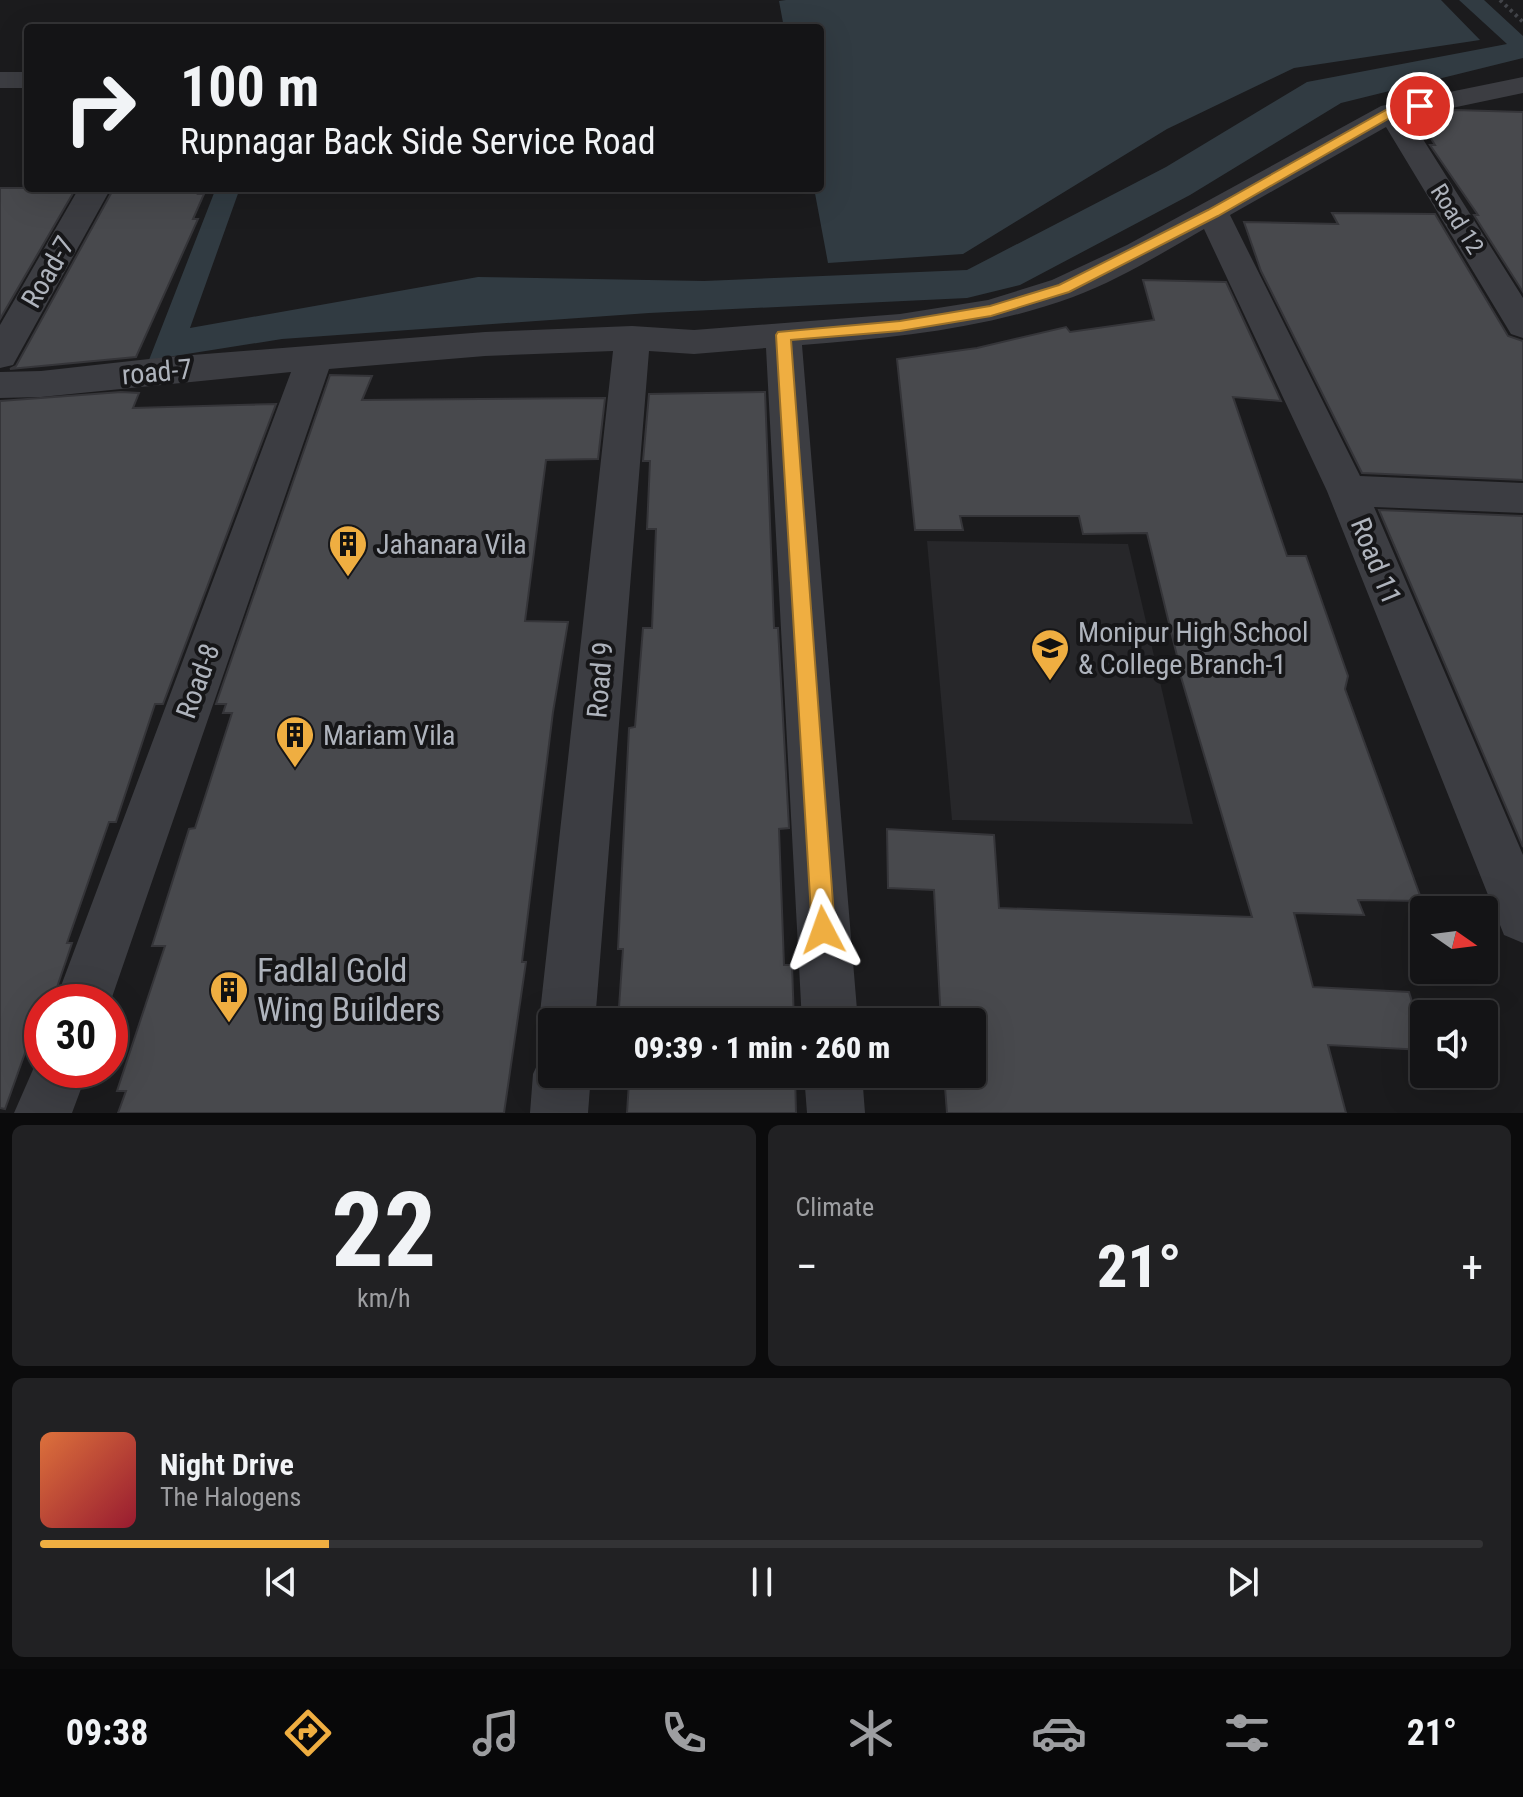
<!DOCTYPE html>
<meta charset="utf-8">
<style>
:root{--surface:#141416;--page:#212123;--text:#f1f3f6;--muted:#9d9ea1;--line:#333335;--accent:#efae41}
body{margin:0;font-family:"Roboto Condensed",sans-serif;background:var(--page);color:var(--text);height:100vh;display:flex;flex-direction:column;font-size:30px;white-space:nowrap}
*{box-sizing:border-box;margin:0}
p{font-size:26px;color:var(--muted)}
.icon{flex:none;width:44px;height:44px;fill:none;stroke:currentColor;stroke-width:2;stroke-linecap:round;stroke-linejoin:round}
.map{position:relative;height:1113px;overflow:hidden}
.panel{display:flex;flex-direction:column;gap:12px;padding:12px;background:#0b0b0c;flex:1}
.panel>*{flex:none}
.banner{position:absolute;left:24px;top:24px;width:800px;height:168px;border-radius:8px;box-shadow:0 8px 32px #0002,0 0 0 2px var(--line);background:#141416;color:var(--text);overflow:hidden}
.needle{width:52px;rotate:104deg}
.controls{position:absolute;left:1410px;top:896px;display:grid;gap:16px}
.controls a{display:grid;place-items:center;width:88px;height:88px;border-radius:8px;background:var(--surface);box-shadow:0 8px 32px #0002,0 0 0 2px var(--line);font-size:40px}
.speed{position:absolute;left:24px;top:984px;display:flex;gap:16px;font-size:40px;font-weight:700;text-align:center}
.speed>*{display:grid;place-content:center;width:104px;height:104px;border-radius:50%;background:var(--surface);box-shadow:0 8px 32px #0002,0 0 0 2px var(--line);line-height:1}
.speed .limit{border:12px solid #d22;background:#fff;color:#111}
.pin{position:absolute;display:grid;place-items:center;width:68px;height:68px;color:#fff;margin:-34px;border:4px solid #fff;border-radius:50%;box-shadow:0 2px 8px #0007}
.me{position:absolute;width:88px;margin:-44px;rotate:356deg;stroke-linejoin:round;filter:drop-shadow(0 0 6px #0008)}
.turn{display:flex;align-items:center;gap:28px;height:168px;padding:0 24px;font-size:36px}
.turn .icon{width:104px;height:104px;stroke-width:2.5}
.turn b{display:block;font-size:56px;line-height:68px}
.big{font-size:60px;font-weight:800;line-height:1.1}
.panel .widget{flex:1;display:flex;flex-direction:column;justify-content:center;gap:12px;min-width:0;padding:0 28px;border-radius:12px;background:var(--page)}
.panel .dial{align-items:center;gap:0}
.dial b{font-size:104px;line-height:1}
.song{display:flex;align-items:center;gap:24px}
.cover{width:96px;height:96px;border-radius:12px;background:linear-gradient(135deg,hsl(20 70% 55%),hsl(350 70% 35%))}
.played{height:8px;border-radius:4px;background:linear-gradient(90deg,var(--accent) 20%,var(--line) 20%)}
.keys{display:flex;justify-content:space-around;direction:ltr}
.heat{display:flex;justify-content:space-between;align-items:center;font-size:44px;direction:ltr}
.panel .tiles{flex:1;display:grid;gap:12px;grid-template-columns:1fr 1fr}
.widget:last-child{grid-column:span 2}
.trip{position:absolute;left:538px;top:1008px;width:448px;height:80px;border-radius:8px;background:var(--surface);box-shadow:0 8px 32px #0002,0 0 0 2px var(--line);font-weight:800;line-height:80px;text-align:center}
.tabs{display:flex;height:128px;justify-content:space-around;align-items:center;background:#080809;color:var(--muted)}
.tabs .icon{width:56px;height:56px}
.tabs .current{color:var(--accent)}
.tabs b{font-size:36px;color:var(--text)}
.map>svg:first-child{display:block}
.built{fill:#27272a}
.water{fill:#313b42}
.building{fill:#48494d;stroke:#353539;stroke-width:2}
.lines{fill:none;stroke-linecap:round;stroke-linejoin:round}
.path{stroke:#424449;stroke-width:4;stroke-dasharray:3 4;stroke-linecap:butt}
.street{fill:#3c3d42;fill-rule:evenodd}
.route{fill:#efae41;stroke:#9b712a;stroke-width:2}
.labels{text-anchor:middle;dominant-baseline:central;stroke-width:8;stroke-linejoin:round;paint-order:stroke}
.far-street-label{font-size:24px;fill:#aeb3bc;stroke:#161618}
.street-label{font-size:28px;fill:#aeb3bc;stroke:#161618}
.poi-label{font-size:28px;fill:#aeb3bc;stroke:#161618;text-anchor:start}
.near-poi-label{font-size:34px;fill:#aeb3bc;stroke:#161618;text-anchor:start}
</style>
<div class="map">
<svg width="1523" height="1113" viewBox="0 0 1523 1113">
<rect width="100%" height="100%" fill="#1b1b1d"/>
<polygon class="built" points="927,541 1128,544 1193,824 952,820"/>
<g class="water">
<polygon points="786,0 1441,0 1480,40 1294,68 1167,129 963,254 828,263 814,188 820,188 820,28 784,28 779,1"/>
<polygon points="1459,0 1484,0 1523,36 1523,58 1341,103 1190,195 1020,285 967,298 649,313 282,339 149,360 216,188 240,188 190,328 478,277 704,281 967,270 1166,167 1307,82 1507,44"/>
</g>
<g class="building">
<polygon points="1455,110 1523,112 1523,292 1474,215 1478,215 1430,145 1435,145 1418,118"/>
<polygon points="0,188 76,188 0,319"/>
<polygon points="114,188 201,188 198,194 204,194 193,219 198,219 136,357 10,369 16,366"/>
<polygon points="1332,213 1435,214 1508,336 1523,341 1523,480 1362,473 1261,271 1244,222 1338,224"/>
<polygon points="1143,280 1226,282 1281,401 1233,397 1287,556 1306,556 1348,676 1345,689 1422,901 1358,900 1364,915 1294,913 1313,987 1409,992 1424,1041 1424,1050 1328,1045 1346,1113 947,1113 944,1074 972,1074 972,1022 941,1022 934,890 888,888 887,829 994,835 999,908 1252,917 1176,660 1178,660 1147,533 1083,534 1079,516 960,516 963,530 915,530 897,359 977,348 1066,327 1070,332 1154,320"/>
<polygon points="330,375 372,376 362,400 605,398 598,459 546,460 525,621 568,622 553,712 522,962 526,962 504,1113 118,1113 126,1091 117,1091 165,946 152,946 189,829 195,828 232,713 223,713 226,704 216,704"/>
<polygon points="121,392 139,393 133,408 276,404 163,704 155,704 116,822 109,822 67,943 72,943 52,1002 42,1002 42,1038 30,1039 5,1109 0,1108 0,401"/>
<polygon points="765,392 774,628 778,628 789,828 779,829 784,965 792,965 794,1022 618,1022 623,949 618,949 629,728 635,727 643,628 652,628 656,529 647,529 650,461 643,461 649,394"/>
<polygon points="1379,510 1523,516 1523,847"/>
<polygon points="615,1074 795,1074 796,1113 627,1113 629,1082 615,1082"/>
</g>
<g class="lines">
<polyline class="path" points="1500,0 1523,22"/>
<g class="street">
<rect x="0" y="72" width="28" height="16"/>
<path d="M1523 77V93L1409 117 1523 298V338L1511 334 1386 127 1230 215 1360 476 1523 483V513L1374 507 1523 855V943L1504 935 1327 491 1204 229C1162 253 1119 280 1073 297 985 329 895 338 802 345L858 1022H802L766 348 694 354 649 351 595 1022H552V1044L547 1042 539 1022 613 351 485 356 329 369 110 1003 55 1002 291 372 41 397 0 398V372L41 371 167 357 485 332 632 326 694 330 900 314 988 300 1052 280 1127 245 1381 106Z"/>
<polygon points="79,188 111,188 13,365 0,368 0,325"/>
<polygon points="42,1049 42,1070 88,1070 72,1113 14,1113"/>
<polygon points="552,1050 552,1074 591,1074 588,1113 530,1113 533,1074 542,1054"/>
<polygon points="804,1074 862,1074 865,1113 807,1113"/>
</g>
</g>
<polygon class="route" points="1420,102 1426,106 1425,108 1395,115 1218,216 1069,292 991,316 900,331 791,340 835,930 832,938 823,942 815,938 812,930 776,335 778,332 900,321 990,306 1059,285 1208,210 1386,110"/>
<defs>
<g id="building-pin" transform="scale(2)"><path d="M0 17L-7.5 6A9.5 9.5 0 1 1 7.5 6Z" fill="#efae41" stroke="#161618"/><path d="M-4-6H4V6H1V3H-1V6H-4ZM-2.5-4.3h1.7v1.8h-1.7ZM.8-4.3h1.7v1.8H.8ZM-2.5-1h1.7V.8h-1.7ZM.8-1h1.7V.8H.8Z" fill="#111"/></g>
<g id="school-pin" transform="scale(2)"><path d="M0 17L-7.5 6A9.5 9.5 0 1 1 7.5 6Z" fill="#efae41" stroke="#161618"/><path d="M0-5L7-2L0 1L-7-2ZM-4 1L0 2.5L4 1V4Q0 6-4 4Z" fill="#111"/></g>
</defs>
<g fill-rule="evenodd">
<use href="#building-pin" x="348" y="544"/>
<use href="#school-pin" x="1050" y="648"/>
<use href="#building-pin" x="295" y="735"/>
<use href="#building-pin" x="229" y="990"/>
</g>
<g class="labels">
<g class="far-street-label">
<text transform="translate(1457 219) rotate(58)">Road 12</text>
</g>
<g class="street-label">
<text transform="translate(48 272) rotate(-60)">Road-7</text>
<text transform="translate(157 372) rotate(-5)">road-7</text>
<text transform="translate(1376 561) rotate(68)">Road 11</text>
<text transform="translate(600 680) rotate(-85)">Road 9</text>
<text transform="translate(198 681) rotate(-70)">Road-8</text>
</g>
<g class="poi-label">
<text x="376" y="544">Jahanara Vila</text>
<text x="1078" y="632">Monipur High School<tspan x="1078" dy="32">&amp; College Branch-1</tspan></text>
<text x="323" y="735">Mariam Vila</text>
</g>
<g class="near-poi-label">
<text x="257" y="970">Fadlal Gold<tspan x="257" dy="39">Wing Builders</tspan></text>
</g>
</g>
</svg>
<div class="controls">
<a><svg class="needle" viewBox="-14 -14 28 28"><path d="M0-13l5 13h-10z" fill="#e53935"/><path d="M0 13l5-13h-10z" fill="#9d9ea1"/></svg></a>
<a><svg class="icon" aria-label="sound" viewBox="0 0 24 24"><path d="M4 9h4l5-4v14l-5-4H4zM17 9q2 3 0 6"/></svg></a>
</div>
<div class="speed"><div class="limit">30</div></div>
<div class="pin" style="left:1420px;top:106px;background:#d93025"><svg class="icon" aria-label="arrive" viewBox="0 0 24 24"><path d="M6 21V4h12l-3 4 3 4H6"/></svg></div>
<svg class="me" style="left:823px;top:930px" viewBox="-20 -20 40 40"><path d="M0-17L14 15 0 8-14 15z" fill="#efae41" stroke="#fff" stroke-width="4"/></svg>
<div class="trip">09:39 · 1 min · 260 m</div>
<div class="banner">
<div class="turn"><svg class="icon" aria-label="right" viewBox="0 0 24 24"><path d="M7 20v-9h11M14 6l5 5-5 5"/></svg><div><b>100 m</b>Rupnagar Back Side Service Road</div></div>
</div>
</div>
<section class="panel">
<div class="tiles">
<div class="widget dial"><b>22</b><p>km/h</p></div>
<div class="widget"><p>Climate</p>
<div class="heat"><a>−</a><b class="big">21°</b><a>+</a></div>
</div>
<div class="widget">
<div class="song"><i class="cover"></i><div><b>Night Drive</b><p>The Halogens</p></div></div>
<div class="played"></div>
<div class="keys"><svg class="icon" aria-label="previous" viewBox="0 0 24 24"><path d="M18 5L8 12l10 7zM5 5v14"/></svg><svg class="icon" aria-label="pause" viewBox="0 0 24 24"><path d="M8 5v14M16 5v14"/></svg><svg class="icon" aria-label="next" viewBox="0 0 24 24"><path d="M6 5l10 7-10 7zM19 5v14"/></svg></div>
</div>
</div>
</section>
<nav class="tabs">
<b>09:38</b>
<svg class="icon current" aria-label="directions" viewBox="0 0 24 24"><path d="M12 3l9 9-9 9-9-9zM9 14v-3h6M13 9l2 2-2 2"/></svg>
<svg class="icon" aria-label="music" viewBox="0 0 24 24"><path d="M9 18V5l10-2v13"/><circle cx="6" cy="18" r="3"/><circle cx="16" cy="16" r="3"/></svg>
<svg class="icon" aria-label="phone" viewBox="0 0 24 24"><path d="M5 4h4l2 5-3 2q2 4 5 5l2-3 5 2v4C11 20 4 13 5 4z"/></svg>
<svg class="icon" aria-label="climate" viewBox="0 0 24 24"><path d="M12 3v18M4 7l16 10M4 17L20 7"/></svg>
<svg class="icon" aria-label="car" viewBox="0 0 24 24"><path d="M5 17H2v-5l4-1 3-4h7l3 4 3 1v5h-3M9 17h6M6 11h13"/><circle cx="7" cy="17" r="2"/><circle cx="17" cy="17" r="2"/></svg>
<svg class="icon" aria-label="filters" viewBox="0 0 24 24"><path d="M4 7h16M4 17h16"/><circle cx="9" cy="7" r="2"/><circle cx="15" cy="17" r="2"/></svg>
<b>21°</b>
</nav>
